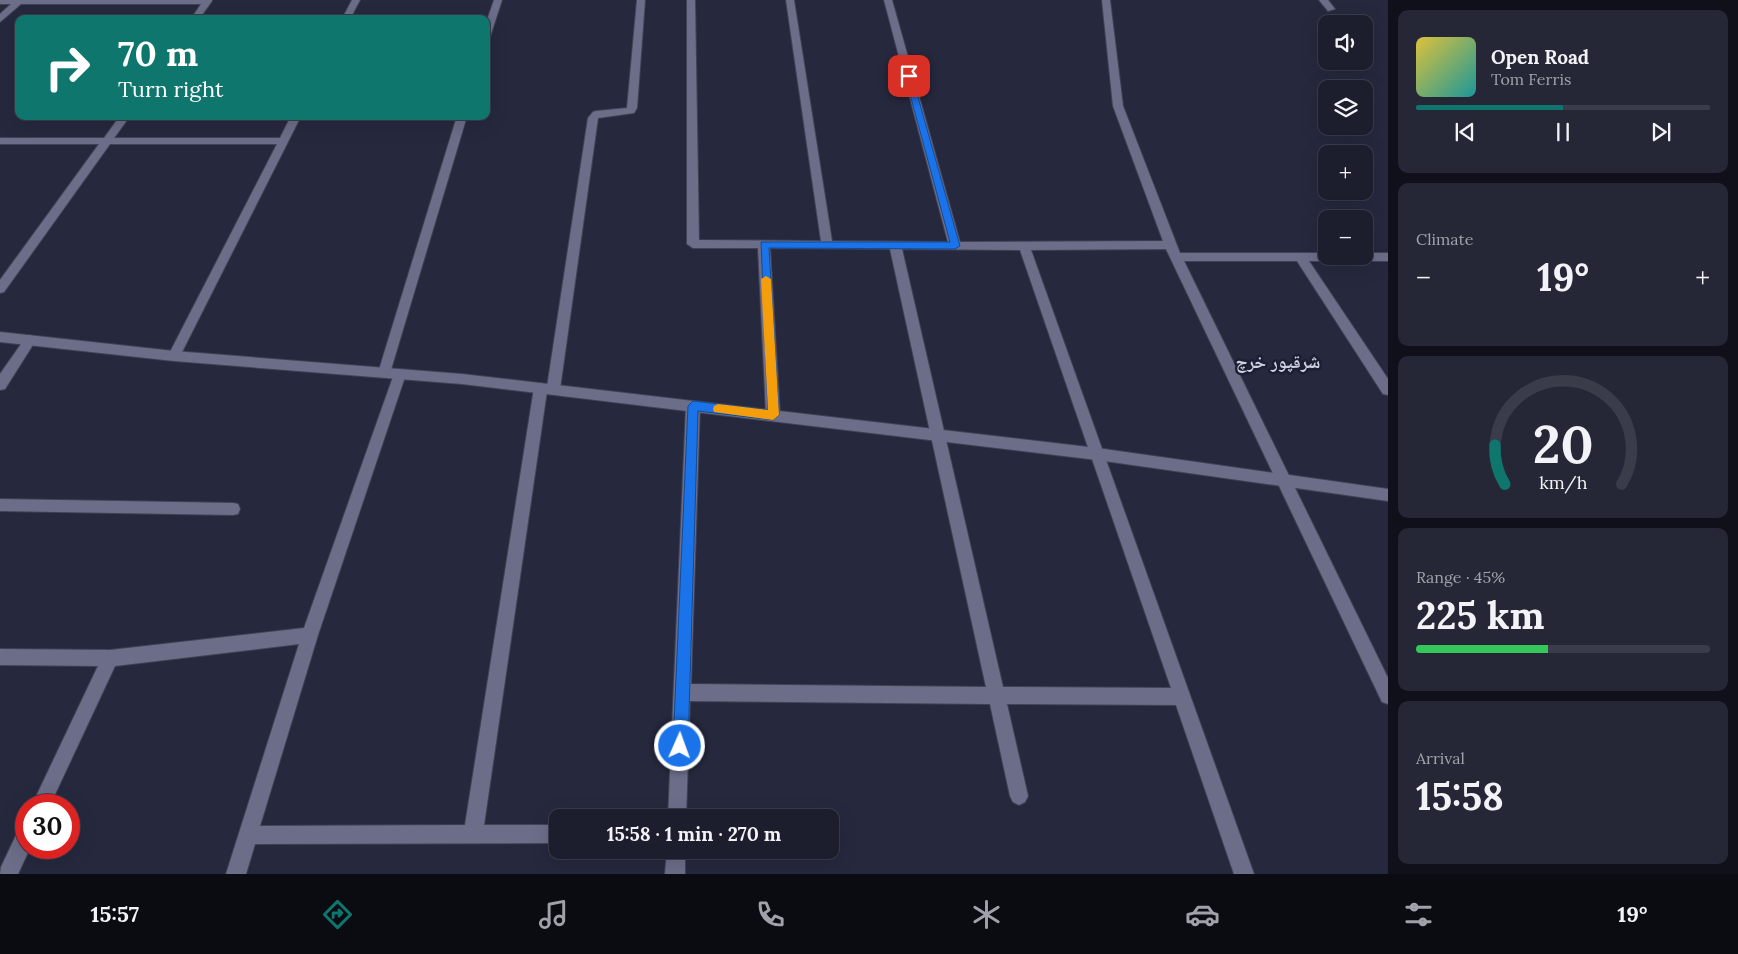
<!DOCTYPE html>
<meta charset="utf-8">
<style>
:root{--surface:#1c1e2e;--page:#252736;--text:#f1f3f6;--muted:#a0a2aa;--line:#3a3c4a;--accent:#0f766e}
body{margin:0;font-family:Lora,"Noto Naskh Arabic",serif;background:var(--page);color:var(--text);height:100vh;display:flex;flex-direction:column;font-size:19px;white-space:nowrap}
*{box-sizing:border-box;margin:0}
p{font-size:16px;color:var(--muted)}
.icon{flex:none;width:28px;height:28px;fill:none;stroke:currentColor;stroke-width:2;stroke-linecap:round;stroke-linejoin:round}
.map{position:relative;flex:1;overflow:hidden}
.panel{display:flex;flex-direction:column;gap:10px;padding:10px;background:#0f1019;width:350px}
.panel>*{flex:none}
.top-card{position:absolute;left:15px;top:15px;width:475px;height:105px;border-radius:10px;box-shadow:0 5px 20px #0002,0 0 0 1px var(--line);background:#0f766e;color:#fff;overflow:hidden}
.fabs{position:absolute;left:1318px;top:15px;display:grid;gap:10px}
.fabs a{display:grid;place-items:center;width:55px;height:55px;border-radius:10px;background:var(--surface);box-shadow:0 5px 20px #0002,0 0 0 1px var(--line);font-size:25px}
.speed{position:absolute;left:15px;top:794px;display:flex;gap:10px;font-size:25px;font-weight:700;text-align:center}
.speed>*{display:grid;place-content:center;width:65px;height:65px;border-radius:50%;background:var(--surface);box-shadow:0 5px 20px #0002,0 0 0 1px var(--line);line-height:1}
.speed .limit{border:8px solid #d22;background:#fff;color:#111}
.pin{position:absolute;display:grid;place-items:center;width:42px;height:42px;color:#fff;margin:-21px;border-radius:10px;box-shadow:0 2px 8px #0006}
.me{position:absolute;width:55px;margin:-28px;rotate:2deg;stroke-linejoin:round;filter:drop-shadow(0 0 4px #0008)}
.turn{display:flex;align-items:center;gap:18px;height:105px;padding:0 20px;font-size:22px}
.turn .icon{width:65px;height:65px;stroke-width:2.5}
.turn b{display:block;font-size:35px;line-height:42px}
.big{font-size:38px;font-weight:700;line-height:1.1}
.panel .widget{flex:1;display:flex;flex-direction:column;justify-content:center;gap:8px;min-width:0;padding:0 18px;border-radius:10px;background:var(--page)}
.panel .dial{align-items:center;gap:0}
.dial svg{height:130px;overflow:visible;fill:none;stroke:var(--line);stroke-width:7;stroke-linecap:round;text-anchor:middle}
.dial text{fill:var(--text);stroke:none}
.song{display:flex;align-items:center;gap:15px}
.cover{width:60px;height:60px;border-radius:8px;background:linear-gradient(135deg,hsl(50 70% 55%),hsl(180 70% 35%))}
.played{height:5px;border-radius:2px;background:linear-gradient(90deg,var(--accent) 50%,var(--line) 50%)}
.keys{display:flex;justify-content:space-around;direction:ltr}
.heat{display:flex;justify-content:space-between;align-items:center;font-size:28px;direction:ltr}
.charge{height:8px;border-radius:4px;background:linear-gradient(90deg,#34c759 45%,var(--line) 0)}
.trip{position:absolute;left:549px;top:809px;width:290px;height:50px;border-radius:10px;background:var(--surface);box-shadow:0 5px 20px #0002,0 0 0 1px var(--line);font-weight:700;line-height:50px;text-align:center}
.menu{display:flex;height:80px;justify-content:space-around;align-items:center;background:#0b0c12;color:var(--muted)}
.menu .icon{width:35px;height:35px}
.menu .active{color:var(--accent)}
.menu b{font-size:22px;color:var(--text)}
main{display:flex;flex:1;min-height:0}
.map>svg:first-child{display:block}
.lines{fill:none;stroke-linecap:round;stroke-linejoin:round}
.minor-casing{stroke:#414255;stroke-width:2}
.tertiary-casing{stroke:#414255;stroke-width:2}
.minor{fill:#6c6e89;fill-rule:evenodd}
.tertiary{fill:#6c6e89;fill-rule:evenodd}
.route{fill:#1a73e8;stroke:#114b97}
.slow{fill:#f59e0b}
.labels{text-anchor:middle;dominant-baseline:central;stroke-width:5;stroke-linejoin:round;paint-order:stroke}
.quarter-label{font-size:18px;font-weight:bold;fill:#cfd1e0;stroke:#1c1e34}
</style>
<main>
<div class="map">
<svg width="1388" height="874" viewBox="0 0 1388 874">
<rect width="100%" height="100%" fill="#26283e"/>
<g class="lines">
<g class="minor-casing">
<g id="minor">
<polygon points="0,0 212,0 212,1 199,19 191,19 201,4 21,4 0,22 0,14 11,4 0,4"/>
<polygon points="352,0 360,0 350,19 342,19"/>
<polygon points="494,0 502,0 490,37 486,40 486,23"/>
<polygon points="637,0 645,0 637,108 634,113 598,118 560,389 558,393 553,394 547,391 484,825 558,825 558,843 255,844 246,874 226,874 299,644 115,666 50,805 32,805 98,666 0,665 0,649 110,650 304,628 394,374 395,370 405,370 406,374 318,635 260,826 465,825 534,388 536,384 541,383 547,387 588,118 593,112 596,111 627,108"/>
<path d="M687 0H695L699 240 821 241 786 0H794L832 241 948 242 884 0H892L960 242 1163 241 1113 106 1102 0H1110L1123 106 1180 253H1326V256H1364V253H1388V261H1309L1388 379V395L1383 394 1297 261H1184L1388 678V704L1382 702 1166 249 1031 250 1254 874H1234L1176 705 1007 704 1028 796 1025 802 1019 805 1013 802 1010 796 990 704 690 701 686 818H668L686 406 688 402 693 401 698 402 700 406 691 684 986 687 890 249 770 248 780 415 778 419 773 420 768 419 766 415 758 248H693L687 244ZM902 249 1020 250 1171 688 1003 687Z"/>
<polygon points="1319,0 1328,0 1335,9 1328,11"/>
<polygon points="120,116 130,116 114,138 280,138 291,116 301,116 180,356 179,359 169,359 168,356 277,144 110,144 4,292 0,293 0,280 99,144 0,144 0,138 104,138"/>
<polygon points="457,116 467,116 390,373 389,377 379,377 378,373"/>
<polygon points="30,335 34,337 36,340 5,389 0,390 0,374 26,337"/>
<polygon points="0,499 233,503 238,504 240,509 238,514 233,515 0,511"/>
<polygon points="26,827 26,848 30,848 18,874 0,874 1,867 19,829"/>
<polygon points="667,850 685,850 685,874 665,874"/>
</g>
</g>
<g class="tertiary-casing">
<polygon id="tertiary" points="0,332 174,351 462,374 1097,448 1388,489 1388,501 1097,460 462,384 174,361 0,342"/>
</g>
<use href="#minor" class="minor"/>
<use href="#tertiary" class="tertiary"/>
</g>
<polygon class="route" points="909,73 912,76 960,246 955,249 769,248 779,415 773,420 698,411 688,746 685,751 680,753 675,751 673,746 688,406 693,401 768,410 761,242 950,242 905,76"/>
<polygon class="slow" points="766,276 771,279 779,415 773,420 714,412 713,409 714,406 718,404 768,410 761,279"/>
<g class="labels">
<g class="quarter-label">
<text x="1278" y="361">شرقپور خرچ</text>
</g>
</g>
</svg>
<div class="fabs">
<a><svg class="icon" aria-label="sound" viewBox="0 0 24 24"><path d="M4 9h4l5-4v14l-5-4H4zM17 9q2 3 0 6"/></svg></a>
<a><svg class="icon" aria-label="layers" viewBox="0 0 24 24"><path d="M12 4l9 5-9 5-9-5zM3 14l9 5 9-5"/></svg></a>
<a>+</a>
<a>−</a>
</div>
<div class="speed"><div class="limit">30</div></div>
<div class="pin" style="left:909px;top:76px;background:#d93025"><svg class="icon" aria-label="arrive" viewBox="0 0 24 24"><path d="M6 21V4h12l-3 4 3 4H6"/></svg></div>
<svg class="me" style="left:680px;top:746px" viewBox="-20 -20 40 40"><circle r="17" fill="#1a73e8" stroke="#fff" stroke-width="3"/><path d="M0-11L8 9 0 5-8 9z" fill="#fff"/></svg>
<div class="trip">15:58 · 1 min · 270 m</div>
<div class="top-card">
<div class="turn"><svg class="icon" aria-label="right" viewBox="0 0 24 24"><path d="M7 20v-9h11M14 6l5 5-5 5"/></svg><div><b>70 m</b>Turn right</div></div>
</div>
</div>
<section class="panel">
<div class="widget">
<div class="song"><i class="cover"></i><div><b>Open Road</b><p>Tom Ferris</p></div></div>
<div class="played"></div>
<div class="keys"><svg class="icon" aria-label="previous" viewBox="0 0 24 24"><path d="M18 5L8 12l10 7zM5 5v14"/></svg><svg class="icon" aria-label="pause" viewBox="0 0 24 24"><path d="M8 5v14M16 5v14"/></svg><svg class="icon" aria-label="next" viewBox="0 0 24 24"><path d="M6 5l10 7-10 7zM19 5v14"/></svg></div>
</div>
<div class="widget"><p>Climate</p>
<div class="heat"><a>−</a><b class="big">19°</b><a>+</a></div>
</div>
<div class="widget dial"><svg viewBox="0 0 100 80">
<path d="M14 69A42 42 0 1 1 86 69"/>
<path d="M14 69A42 42 0 0 1 8 45" stroke="#0f766e"/>
<text x="50" y="56" font-size="32" font-weight="700">20</text>
<text x="50" y="72" font-size="11">km/h</text>
</svg></div>
<div class="widget"><p>Range · 45%</p><b class="big">225 km</b><div class="charge"></div></div>
<div class="widget"><p>Arrival</p><b class="big">15:58</b></div>
</section>
</main>
<nav class="menu">
<b>15:57</b>
<svg class="icon active" aria-label="directions" viewBox="0 0 24 24"><path d="M12 3l9 9-9 9-9-9zM9 14v-3h6M13 9l2 2-2 2"/></svg>
<svg class="icon" aria-label="music" viewBox="0 0 24 24"><path d="M9 18V5l10-2v13"/><circle cx="6" cy="18" r="3"/><circle cx="16" cy="16" r="3"/></svg>
<svg class="icon" aria-label="phone" viewBox="0 0 24 24"><path d="M5 4h4l2 5-3 2q2 4 5 5l2-3 5 2v4C11 20 4 13 5 4z"/></svg>
<svg class="icon" aria-label="climate" viewBox="0 0 24 24"><path d="M12 3v18M4 7l16 10M4 17L20 7"/></svg>
<svg class="icon" aria-label="car" viewBox="0 0 24 24"><path d="M5 17H2v-5l4-1 3-4h7l3 4 3 1v5h-3M9 17h6M6 11h13"/><circle cx="7" cy="17" r="2"/><circle cx="17" cy="17" r="2"/></svg>
<svg class="icon" aria-label="filters" viewBox="0 0 24 24"><path d="M4 7h16M4 17h16"/><circle cx="9" cy="7" r="2"/><circle cx="15" cy="17" r="2"/></svg>
<b>19°</b>
</nav>
